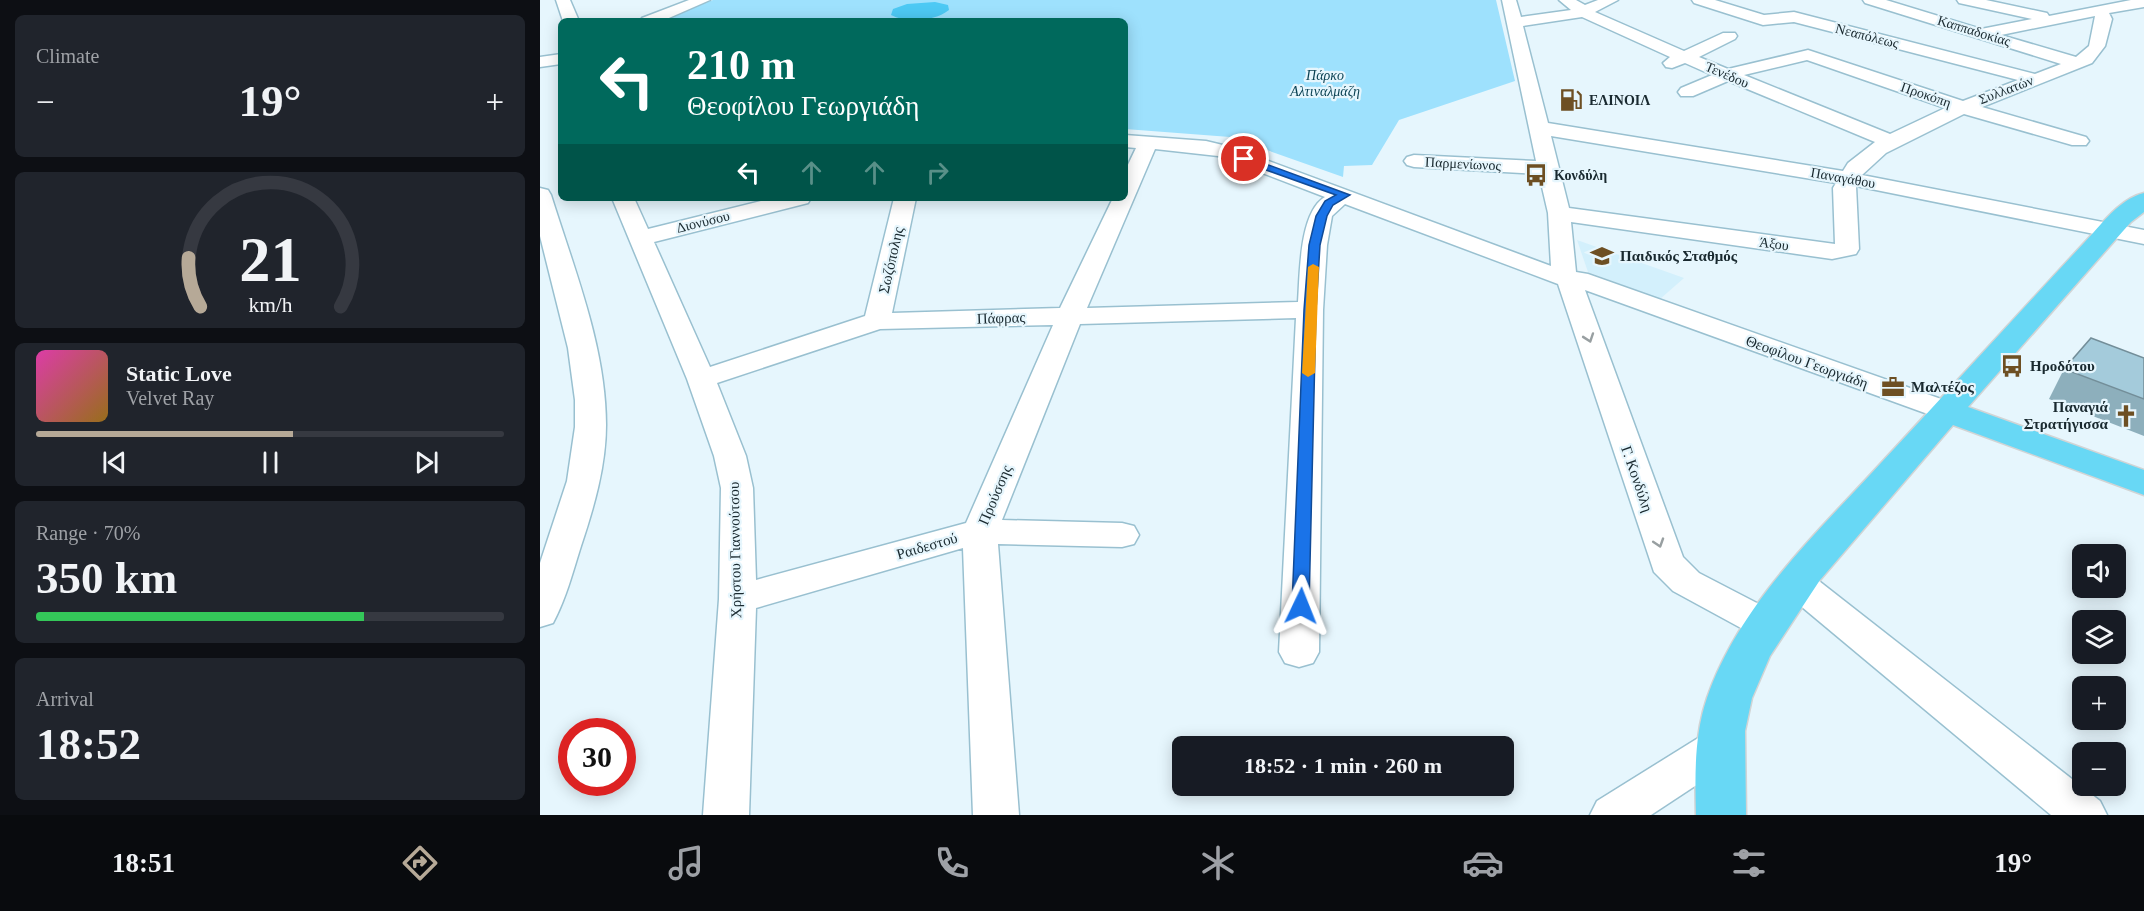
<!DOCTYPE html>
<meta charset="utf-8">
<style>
:root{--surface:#171b24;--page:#20242c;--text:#f1f3f6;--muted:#9ea1a6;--line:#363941;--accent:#b6a997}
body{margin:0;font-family:"Times New Roman",serif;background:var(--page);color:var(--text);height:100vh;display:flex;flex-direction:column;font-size:22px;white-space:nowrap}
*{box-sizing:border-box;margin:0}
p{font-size:20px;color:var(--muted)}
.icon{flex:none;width:33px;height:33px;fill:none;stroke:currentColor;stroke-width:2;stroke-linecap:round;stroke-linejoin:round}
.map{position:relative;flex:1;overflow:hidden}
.details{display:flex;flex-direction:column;gap:15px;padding:15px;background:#0d0f14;width:540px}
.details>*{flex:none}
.top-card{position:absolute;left:18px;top:18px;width:570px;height:183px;border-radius:9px;box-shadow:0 3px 15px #0003;background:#00695c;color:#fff;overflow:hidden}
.fabs{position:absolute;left:1532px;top:544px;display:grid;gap:12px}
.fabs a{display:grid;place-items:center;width:54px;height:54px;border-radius:9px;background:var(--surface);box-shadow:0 3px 15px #0003;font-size:30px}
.speed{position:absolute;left:18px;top:718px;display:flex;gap:12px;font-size:30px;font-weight:700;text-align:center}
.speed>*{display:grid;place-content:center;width:78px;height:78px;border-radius:50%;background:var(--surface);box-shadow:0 3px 15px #0003;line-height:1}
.speed .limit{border:9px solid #d22;background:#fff;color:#111}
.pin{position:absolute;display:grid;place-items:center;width:51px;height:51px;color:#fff;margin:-26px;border:3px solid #fff;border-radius:50%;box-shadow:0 2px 6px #0007}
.me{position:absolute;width:66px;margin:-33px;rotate:2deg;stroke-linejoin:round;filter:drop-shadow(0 0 4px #0008)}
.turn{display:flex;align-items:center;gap:21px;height:126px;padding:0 30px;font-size:27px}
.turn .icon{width:78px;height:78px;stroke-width:2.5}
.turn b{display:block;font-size:42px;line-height:51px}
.lanes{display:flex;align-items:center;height:57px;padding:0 30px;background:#0003;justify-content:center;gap:30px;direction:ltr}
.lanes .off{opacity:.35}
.big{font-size:45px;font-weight:600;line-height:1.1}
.details .card{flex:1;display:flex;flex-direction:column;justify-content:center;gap:9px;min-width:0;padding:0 21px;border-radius:9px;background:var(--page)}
.details .dial{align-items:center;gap:0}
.dial svg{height:156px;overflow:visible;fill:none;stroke:var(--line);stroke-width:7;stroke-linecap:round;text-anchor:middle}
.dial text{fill:var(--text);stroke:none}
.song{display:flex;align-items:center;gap:18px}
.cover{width:72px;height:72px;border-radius:9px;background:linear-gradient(135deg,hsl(320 70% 55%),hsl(40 70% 35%))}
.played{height:6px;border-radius:3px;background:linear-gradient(90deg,var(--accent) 55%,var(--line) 55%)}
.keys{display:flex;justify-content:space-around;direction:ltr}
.heat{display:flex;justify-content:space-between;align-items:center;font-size:33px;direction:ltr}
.charge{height:9px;border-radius:4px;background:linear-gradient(90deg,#34c759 70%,var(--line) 0)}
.trip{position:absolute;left:632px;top:736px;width:342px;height:60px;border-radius:9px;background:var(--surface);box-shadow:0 3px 15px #0003;font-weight:600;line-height:60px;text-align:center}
.tabs{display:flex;height:96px;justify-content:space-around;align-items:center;background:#090b0e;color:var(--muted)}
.tabs .icon{width:42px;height:42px}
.tabs .active{color:var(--accent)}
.tabs b{font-size:27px;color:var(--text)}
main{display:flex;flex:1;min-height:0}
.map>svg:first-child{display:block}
.built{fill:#d3f0fc}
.green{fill:#9ee1fd}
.water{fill:#4dc9f4}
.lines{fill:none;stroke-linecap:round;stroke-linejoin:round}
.minor-casing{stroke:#99c0d0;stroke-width:3}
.major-casing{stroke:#d1d4d5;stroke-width:3}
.minor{fill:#fff;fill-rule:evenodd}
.major{fill:#68d8f5;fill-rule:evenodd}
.wall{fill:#8dafbc}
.building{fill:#a4cbdb;stroke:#738e99;stroke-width:1.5}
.oneway{stroke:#989fa1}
.route{fill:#1a73e8;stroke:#114b97;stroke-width:1.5}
.slow{fill:#f59e0b}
.labels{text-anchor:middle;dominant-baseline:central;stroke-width:4.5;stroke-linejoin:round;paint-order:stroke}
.far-street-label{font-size:14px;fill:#19292f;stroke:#e6f6fd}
.far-park-label{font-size:14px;font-style:italic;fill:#073f51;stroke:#e6f6fd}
.far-poi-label{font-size:14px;font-weight:bold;fill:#19292f;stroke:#e6f6fd;text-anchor:start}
.poi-label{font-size:15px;font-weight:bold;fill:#19292f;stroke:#e6f6fd;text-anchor:start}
.street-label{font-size:15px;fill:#19292f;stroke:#e6f6fd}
</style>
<main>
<section class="details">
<div class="card"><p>Climate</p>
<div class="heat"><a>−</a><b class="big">19°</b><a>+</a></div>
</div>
<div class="card dial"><svg viewBox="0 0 100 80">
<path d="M14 69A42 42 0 1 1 86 69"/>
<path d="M14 69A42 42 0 0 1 8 44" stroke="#b6a997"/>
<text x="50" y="56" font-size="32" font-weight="700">21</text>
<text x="50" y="72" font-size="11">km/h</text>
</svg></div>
<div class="card">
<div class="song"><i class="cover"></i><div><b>Static Love</b><p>Velvet Ray</p></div></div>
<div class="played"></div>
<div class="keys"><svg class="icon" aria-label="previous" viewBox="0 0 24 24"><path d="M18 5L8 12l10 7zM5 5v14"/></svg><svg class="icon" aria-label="pause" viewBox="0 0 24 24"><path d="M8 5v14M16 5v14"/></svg><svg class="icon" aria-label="next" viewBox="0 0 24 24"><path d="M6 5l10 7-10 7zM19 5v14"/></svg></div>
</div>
<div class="card"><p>Range · 70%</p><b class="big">350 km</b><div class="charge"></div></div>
<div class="card"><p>Arrival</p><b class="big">18:52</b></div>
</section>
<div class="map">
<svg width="1604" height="815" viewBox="0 0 1604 815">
<rect width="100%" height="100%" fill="#e6f6fd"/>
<polygon class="built" points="1037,240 1144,278 1120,299 1048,272"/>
<polygon class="green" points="173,0 956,0 975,81 859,120 832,165 804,166 803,177 690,137 585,129 585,21 117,21"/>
<path class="water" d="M395 2 408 5 409 10C395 21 367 24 351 15L353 9 367 4Z"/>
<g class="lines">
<g class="minor-casing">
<g id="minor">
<polygon points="16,0 30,0 39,21 23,21"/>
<polygon points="149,0 170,0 122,21 100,21 102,18"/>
<path d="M962 0H976L981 17 1031 10 1019 0H1036L1045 5 1058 0H1078L1055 12 1144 51 1183 33H1195L1197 36 1195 39 1159 57 1188 69 1268 50 1423 101 1478 80 1254 22 1223 25 1154 3 1152 0H1175L1224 15 1254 12 1495 74 1521 64 1325 3 1323 0H1346L1441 29 1492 19 1419 3 1417 0H1446L1507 13 1509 16 1591 0H1604V7L1569 13 1572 19 1565 46 1552 63 1442 107 1546 137 1549 141 1546 145H1532L1424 114 1346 153 1322 175 1604 230V244L1316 186 1319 249 1316 254 1292 259 1031 222 1036 272 1048 274 1418 405 1422 411 1418 417 1407 420 1396 417 1045 290 1143 557 1159 573 1238 614 1244 624 1238 634 1225 638 1212 634 1133 591 1114 572 1018 284 805 204 792 216 787 245 783 310 779 652 773 663 759 667 745 663 739 652 756 318 540 324 462 520 582 523 594 526 599 535 594 544 582 547 458 544 479 815H433L423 548 216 608 209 815H163L179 599 181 488 174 456 147 379 72 198H94L108 229 233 198H271L268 203 114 242 170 367 325 316 354 198H376L352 313 520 308 573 198H585V171L596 148 585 147V135L666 141 691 147 1011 266 1008 213 999 174 874 167 867 165 864 161 867 157 874 155 996 161ZM1555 16 1549 46 1536 57 1461 35ZM1042 17 1130 57 1123 63 1126 67 1132 68 1145 63 1172 75 1141 88 1138 92 1141 96H1153L1188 81 1335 142 1308 163 1303 171 1008 123 983 26ZM1267 60 1405 108 1350 134 1204 75ZM1011 136 1296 183 1293 188 1295 244 1029 208ZM615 149 678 156 785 197C759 212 760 275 758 302L547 308ZM513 325 426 523 216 580 213 488 206 456 177 383 340 329Z"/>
<polygon points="21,54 21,64 0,67 0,57"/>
<path d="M0 188 8 190 11 195C34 269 66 347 66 425 66 466 54 507 41 546 33 571 26 599 13 623L0 627V563L27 481 35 427V400L28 348 0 236Z"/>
<polygon points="1257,570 1270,574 1560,801 1567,815 1511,815 1244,592 1239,583 1244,574"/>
<polygon points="1178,730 1193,735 1199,748 1193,761 1111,815 1050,815 1057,801 1163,735"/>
</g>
</g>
<g class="major-casing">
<path id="major" d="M1604 193V212L1591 222 1428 407 1604 470V495L1413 425 1280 580 1230 656 1212 698 1205 731 1206 815H1156C1155 776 1154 736 1167 698 1199 605 1276 534 1341 463 1409 390 1476 316 1544 243 1561 225 1579 199 1604 193Z"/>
</g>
<use href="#minor" class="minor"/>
<use href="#major" class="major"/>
</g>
<polygon class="wall" points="1604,358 1604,436 1509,399 1524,369"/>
<polygon class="building" points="1551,338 1604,358 1604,399 1524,369"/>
<defs><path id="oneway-chevron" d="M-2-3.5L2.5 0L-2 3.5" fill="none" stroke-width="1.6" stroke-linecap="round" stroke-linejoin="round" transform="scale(1.5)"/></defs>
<g class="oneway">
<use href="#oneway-chevron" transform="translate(1049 338) rotate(71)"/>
<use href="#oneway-chevron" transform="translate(1119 543) rotate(72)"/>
</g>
<polygon class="route" points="701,157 707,157 810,195 793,205 787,216 780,245 776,310 769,606 767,610 755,610 752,606 764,310 769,245 776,216 785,201 796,195 701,161"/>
<polygon class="slow" points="773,264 779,267 775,373 768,377 762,373 768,267"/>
<defs>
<g id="fuel-bare" transform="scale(1.8)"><path d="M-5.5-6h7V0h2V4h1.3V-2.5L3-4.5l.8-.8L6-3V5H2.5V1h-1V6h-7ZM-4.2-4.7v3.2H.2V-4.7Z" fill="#6d4f23" stroke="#e6f6fd" stroke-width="2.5" paint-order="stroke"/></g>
<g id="bus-bare" transform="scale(1.8)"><path d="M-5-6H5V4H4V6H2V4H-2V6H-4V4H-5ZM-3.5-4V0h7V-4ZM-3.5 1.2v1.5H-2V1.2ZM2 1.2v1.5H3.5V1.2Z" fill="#6d4f23" stroke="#e6f6fd" stroke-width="2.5" paint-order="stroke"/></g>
<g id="school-bare" transform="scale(1.8)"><path d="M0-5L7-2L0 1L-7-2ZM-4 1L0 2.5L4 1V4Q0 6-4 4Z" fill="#6d4f23" stroke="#e6f6fd" stroke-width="2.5" paint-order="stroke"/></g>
<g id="office-bare" transform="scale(1.8)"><path d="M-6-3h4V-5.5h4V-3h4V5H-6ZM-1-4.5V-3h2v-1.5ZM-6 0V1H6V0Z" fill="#6d4f23" stroke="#e6f6fd" stroke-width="2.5" paint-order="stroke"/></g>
<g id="church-bare" transform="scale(1.8)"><path d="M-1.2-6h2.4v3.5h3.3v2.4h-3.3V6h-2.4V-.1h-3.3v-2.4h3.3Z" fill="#6d4f23" stroke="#e6f6fd" stroke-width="2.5" paint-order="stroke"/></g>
</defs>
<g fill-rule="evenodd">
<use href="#fuel-bare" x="1031" y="100"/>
<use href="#bus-bare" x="996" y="175"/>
<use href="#school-bare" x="1062" y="256"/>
<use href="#bus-bare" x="1472" y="366"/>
<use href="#office-bare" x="1353" y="387"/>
<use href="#church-bare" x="1586" y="416"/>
</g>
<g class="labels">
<g class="far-street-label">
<text transform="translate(1434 31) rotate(17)">Καππαδοκίας</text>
<text transform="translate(1327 36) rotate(14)">Νεαπόλεως</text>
<text transform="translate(1187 75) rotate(23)">Τενέδου</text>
<text transform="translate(1466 90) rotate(-21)">Συλλατών</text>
<text transform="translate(1386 95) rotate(19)">Προκόπη</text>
<text transform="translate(923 164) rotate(3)">Παρμενίωνος</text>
<text transform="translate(1303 178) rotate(10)">Παναγάθου</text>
<text transform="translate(163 222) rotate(-14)">Διονύσου</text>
<text transform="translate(1234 244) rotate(8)">Άξου</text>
</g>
<g class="far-park-label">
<text x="785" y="75">Πάρκο<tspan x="785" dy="16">Αλτιναλμάζη</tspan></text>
</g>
<g class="far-poi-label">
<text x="1049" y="100">ΕΛΙΝΟΙΛ</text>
<text x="1014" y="175">Κονδύλη</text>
</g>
<g class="poi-label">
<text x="1080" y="256">Παιδικός Σταθμός</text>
<text x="1490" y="366">Ηροδότου</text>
<text x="1371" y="387">Μαλτέζος</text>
<text x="1568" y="407" text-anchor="end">Παναγιά<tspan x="1568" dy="17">Στρατήγισσα</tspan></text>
</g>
<g class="street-label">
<text transform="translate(351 260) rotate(-77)">Σωζόπολης</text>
<text transform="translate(461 318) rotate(-2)">Πάφρας</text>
<text transform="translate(1267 362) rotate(20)">Θεοφίλου Γεωργιάδη</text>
<text transform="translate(1097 479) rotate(71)">Γ. Κονδύλη</text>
<text transform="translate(455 495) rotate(-67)">Προύσσης</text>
<text transform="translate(387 546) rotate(-16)">Ραιδεστού</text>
<text transform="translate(195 550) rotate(-91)">Χρήστου Γιαννούτσου</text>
</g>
</g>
</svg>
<div class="fabs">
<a><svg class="icon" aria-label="sound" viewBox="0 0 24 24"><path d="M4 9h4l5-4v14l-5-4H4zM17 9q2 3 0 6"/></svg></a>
<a><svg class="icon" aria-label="layers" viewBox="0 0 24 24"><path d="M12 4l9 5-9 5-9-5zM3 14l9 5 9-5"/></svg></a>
<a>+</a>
<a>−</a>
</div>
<div class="speed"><div class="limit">30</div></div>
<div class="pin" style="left:704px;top:159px;background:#d93025"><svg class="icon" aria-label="arrive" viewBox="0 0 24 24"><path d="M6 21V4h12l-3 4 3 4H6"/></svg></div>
<svg class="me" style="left:761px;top:606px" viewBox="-20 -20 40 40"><path d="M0-17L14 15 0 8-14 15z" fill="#1a73e8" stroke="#fff" stroke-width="4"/></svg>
<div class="trip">18:52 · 1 min · 260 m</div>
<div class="top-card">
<div class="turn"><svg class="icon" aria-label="left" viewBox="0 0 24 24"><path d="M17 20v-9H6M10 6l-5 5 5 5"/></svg><div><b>210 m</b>Θεοφίλου Γεωργιάδη</div></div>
<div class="lanes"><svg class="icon" aria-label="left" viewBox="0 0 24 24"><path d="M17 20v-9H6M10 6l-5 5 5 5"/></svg><svg class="icon off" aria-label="ahead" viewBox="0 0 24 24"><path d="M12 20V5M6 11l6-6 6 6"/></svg><svg class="icon off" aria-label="ahead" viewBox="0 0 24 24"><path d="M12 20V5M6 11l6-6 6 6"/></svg><svg class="icon off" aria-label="right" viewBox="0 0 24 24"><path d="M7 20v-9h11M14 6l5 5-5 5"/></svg></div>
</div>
</div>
</main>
<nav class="tabs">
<b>18:51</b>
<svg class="icon active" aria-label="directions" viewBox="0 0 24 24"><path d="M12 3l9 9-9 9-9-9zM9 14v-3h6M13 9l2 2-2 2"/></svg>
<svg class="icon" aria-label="music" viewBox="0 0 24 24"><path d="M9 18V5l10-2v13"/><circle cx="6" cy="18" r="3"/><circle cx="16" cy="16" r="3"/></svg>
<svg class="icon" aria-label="phone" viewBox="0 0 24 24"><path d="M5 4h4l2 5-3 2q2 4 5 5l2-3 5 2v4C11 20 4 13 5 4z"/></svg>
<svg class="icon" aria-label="climate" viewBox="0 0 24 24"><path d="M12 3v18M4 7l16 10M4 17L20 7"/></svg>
<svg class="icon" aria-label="car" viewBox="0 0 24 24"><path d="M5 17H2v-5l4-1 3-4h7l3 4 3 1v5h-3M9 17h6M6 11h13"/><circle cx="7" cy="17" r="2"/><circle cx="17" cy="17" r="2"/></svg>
<svg class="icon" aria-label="filters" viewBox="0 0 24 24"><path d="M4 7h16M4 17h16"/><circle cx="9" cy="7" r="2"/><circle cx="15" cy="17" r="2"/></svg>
<b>19°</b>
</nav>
